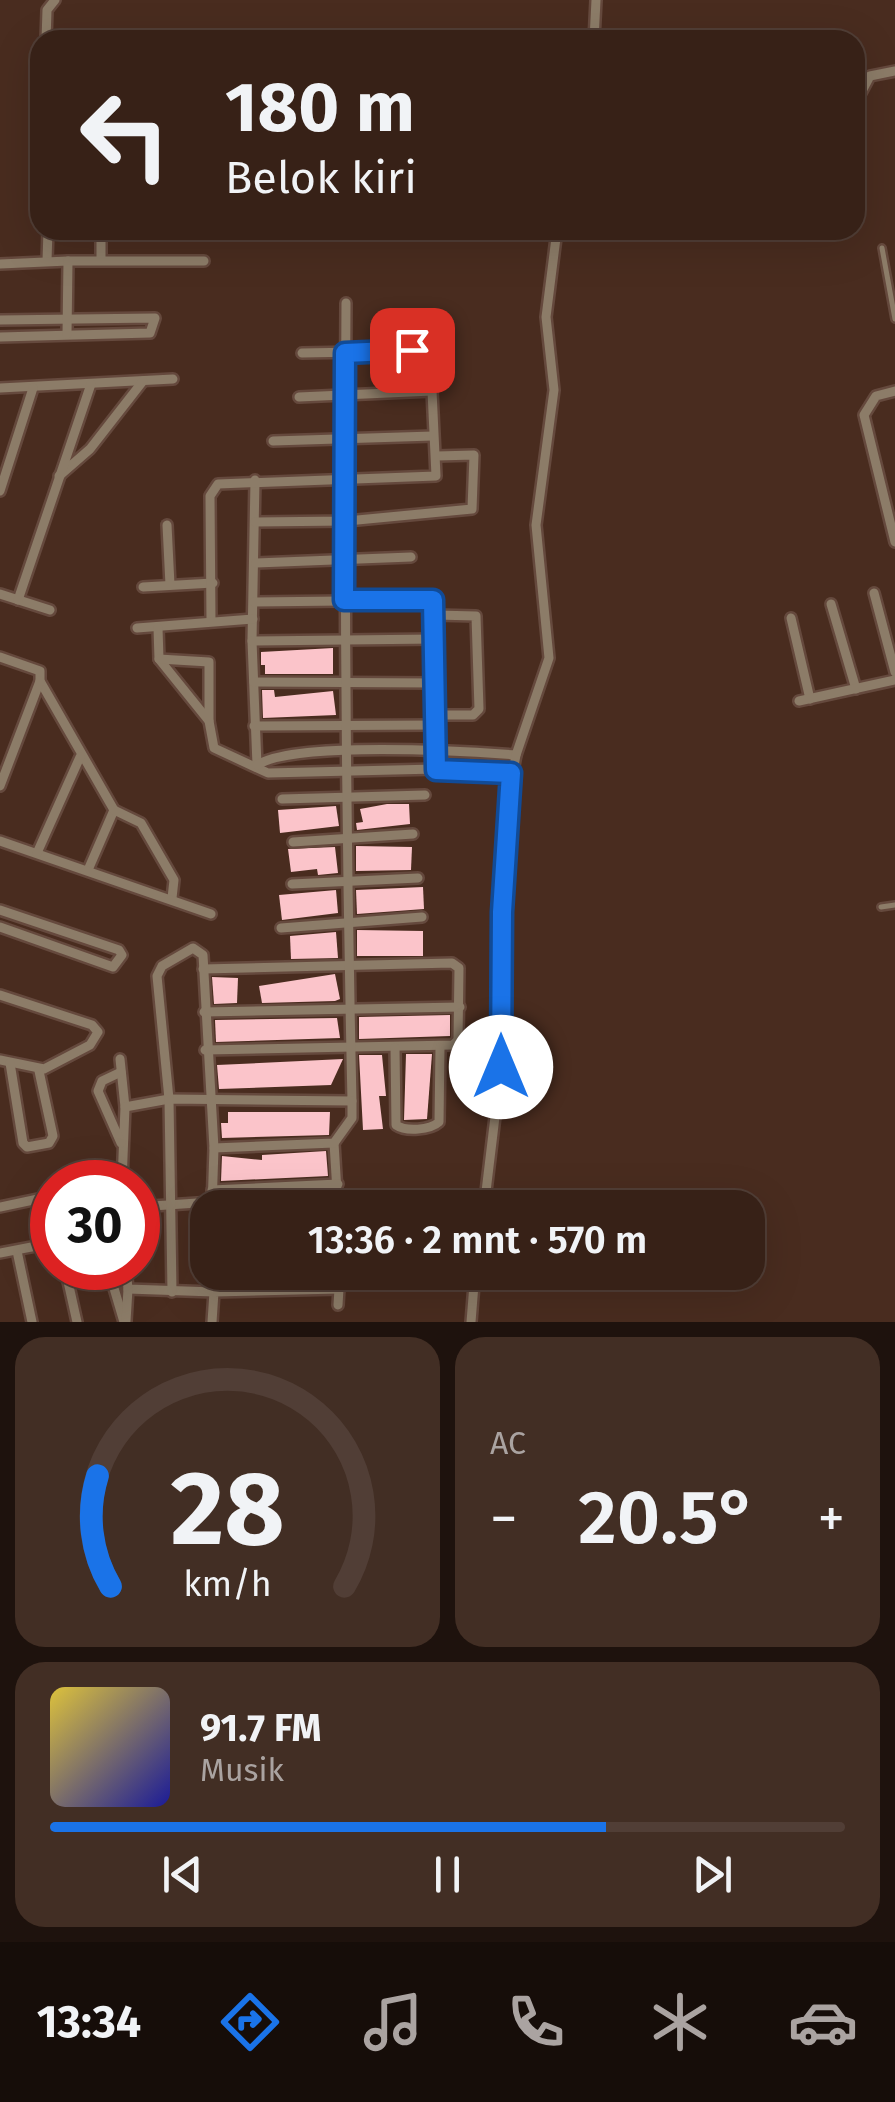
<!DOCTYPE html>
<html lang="id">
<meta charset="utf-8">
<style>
:root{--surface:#372117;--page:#422e24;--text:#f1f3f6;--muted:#aaa3a1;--line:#513e36;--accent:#1a73e8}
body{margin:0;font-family:"Fira Sans",sans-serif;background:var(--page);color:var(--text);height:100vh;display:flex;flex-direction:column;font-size:38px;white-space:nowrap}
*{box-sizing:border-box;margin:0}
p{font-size:32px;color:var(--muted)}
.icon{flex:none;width:55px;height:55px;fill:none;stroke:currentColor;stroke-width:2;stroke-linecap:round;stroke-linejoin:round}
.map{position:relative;height:1322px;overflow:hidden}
.drawer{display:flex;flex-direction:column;gap:15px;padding:15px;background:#1e120d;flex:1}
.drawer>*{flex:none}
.banner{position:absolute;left:30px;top:30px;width:835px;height:210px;border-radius:30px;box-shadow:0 10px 40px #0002,0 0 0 2px var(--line);background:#372117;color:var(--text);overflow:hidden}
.speed{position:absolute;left:30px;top:1160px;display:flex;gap:20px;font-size:50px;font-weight:700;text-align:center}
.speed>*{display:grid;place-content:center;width:130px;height:130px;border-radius:50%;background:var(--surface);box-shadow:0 10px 40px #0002,0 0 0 2px var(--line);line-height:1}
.speed .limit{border:15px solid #d22;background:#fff;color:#111}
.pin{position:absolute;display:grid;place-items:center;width:85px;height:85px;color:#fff;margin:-42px;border-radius:20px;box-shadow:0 5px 15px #0006}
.me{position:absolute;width:110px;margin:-55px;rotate:0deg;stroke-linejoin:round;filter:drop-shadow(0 0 8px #0008)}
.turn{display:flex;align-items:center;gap:35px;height:210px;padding:0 30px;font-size:45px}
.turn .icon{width:130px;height:130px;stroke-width:2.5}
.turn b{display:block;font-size:70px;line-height:85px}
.big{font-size:75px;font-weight:600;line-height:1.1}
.drawer .tile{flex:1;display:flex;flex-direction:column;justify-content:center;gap:15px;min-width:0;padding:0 35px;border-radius:30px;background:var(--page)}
.drawer .dial{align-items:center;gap:0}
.dial svg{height:260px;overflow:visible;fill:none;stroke:var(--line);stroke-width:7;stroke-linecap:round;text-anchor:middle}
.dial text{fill:var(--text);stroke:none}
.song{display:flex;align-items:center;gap:30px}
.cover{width:120px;height:120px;border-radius:15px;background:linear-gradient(135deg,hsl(50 70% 55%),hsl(240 70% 35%))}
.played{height:10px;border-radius:5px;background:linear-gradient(90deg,var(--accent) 70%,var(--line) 70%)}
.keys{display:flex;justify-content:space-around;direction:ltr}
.heat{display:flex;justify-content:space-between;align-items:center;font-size:55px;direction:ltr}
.drawer .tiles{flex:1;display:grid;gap:15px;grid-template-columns:1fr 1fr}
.tile:last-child{grid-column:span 2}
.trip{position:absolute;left:190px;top:1190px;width:575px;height:100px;border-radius:30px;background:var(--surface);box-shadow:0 10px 40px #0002,0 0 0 2px var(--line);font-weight:600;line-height:100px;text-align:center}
.dock{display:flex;height:160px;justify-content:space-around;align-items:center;background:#160d09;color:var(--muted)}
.dock .icon{width:70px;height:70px}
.dock .current{color:var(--accent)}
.dock b{font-size:45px;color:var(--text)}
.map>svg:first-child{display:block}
.building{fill:#fbc4ca}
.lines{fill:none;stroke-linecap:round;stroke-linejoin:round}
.service-casing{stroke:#65493d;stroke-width:10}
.minor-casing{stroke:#65493d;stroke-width:14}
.service{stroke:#8c7c68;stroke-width:5}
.minor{stroke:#8c7c68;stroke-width:9}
.route-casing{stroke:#114b97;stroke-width:25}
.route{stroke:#1a73e8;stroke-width:18}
</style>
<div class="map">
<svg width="895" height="1322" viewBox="0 0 895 1322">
<rect width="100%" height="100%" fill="#492c1f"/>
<g class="building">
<polygon points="333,648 333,674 265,674 265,665 261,665 261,652"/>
<polygon points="262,690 274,690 275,697 333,691 336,715 263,718"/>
<polygon points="387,804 409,804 410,824 357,830 356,823 363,822 360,809"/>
<polygon points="336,806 339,826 280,833 278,810"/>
<polygon points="356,846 412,847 411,870 356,871"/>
<polygon points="335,847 338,873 318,875 317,869 291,872 288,849"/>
<polygon points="423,887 424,909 357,914 356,890"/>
<polygon points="336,890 338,913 282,920 279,895"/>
<polygon points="357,930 423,931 423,956 357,956"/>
<polygon points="336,932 338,958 291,959 290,936"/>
<polygon points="335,974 340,999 335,1001 262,1003 259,986"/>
<polygon points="212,977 238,978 237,1003 214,1004"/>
<polygon points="450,1015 450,1036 359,1039 359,1017"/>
<polygon points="337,1018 340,1038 216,1042 215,1020"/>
<polygon points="406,1054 432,1054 427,1119 404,1120"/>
<polygon points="359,1055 382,1055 386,1096 379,1096 383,1129 363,1130"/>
<polygon points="343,1059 331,1085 219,1089 217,1065"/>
<polygon points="228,1112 330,1112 329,1135 222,1138 221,1123 228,1123"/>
<polygon points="326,1151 328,1176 221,1181 222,1156 262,1160 262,1155"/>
<polygon points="329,1194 330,1208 222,1208 223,1198"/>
</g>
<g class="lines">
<g class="service-casing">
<g id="service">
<polyline points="882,248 895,319"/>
<polyline points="881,907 895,905"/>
</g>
</g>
<g class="minor-casing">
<g id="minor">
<polyline points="46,40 47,10 55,0"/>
<polyline points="594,40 596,0"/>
<polyline points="855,104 870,76 895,71"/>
<polyline points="101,260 101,230"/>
<polyline points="47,261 48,230"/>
<polyline points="0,264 68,261"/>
<polyline points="0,320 155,318 150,333 0,337"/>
<polyline points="67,334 68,261 204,261"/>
<polyline points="0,388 173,379"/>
<polyline points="895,391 876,396 864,415 895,542"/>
<polyline points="299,397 432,391"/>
<polyline points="273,441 433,436"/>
<polyline points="59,476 90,449 143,381"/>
<polyline points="255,480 252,641 257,765"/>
<polyline points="0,491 33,388"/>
<polyline points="255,522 347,521 472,509 474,455 437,456"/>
<polyline points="167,525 170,585"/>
<polyline points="256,563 411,557"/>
<polyline points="143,587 213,583"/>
<polyline points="874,593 895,672"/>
<polyline points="0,594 50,610"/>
<polyline points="18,600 91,384"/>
<polyline points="254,602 433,600 436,769"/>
<polyline points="831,604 856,689"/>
<polyline points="436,615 476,616 479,709 473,715 437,715"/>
<polyline points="791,618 810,699"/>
<polyline points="211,621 210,496 218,484 436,476 432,391 425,356 413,351 302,353"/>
<polyline points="137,628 253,619"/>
<polyline points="158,628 159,659 209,721 214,748 268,773 436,769 511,773"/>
<polyline points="252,641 436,639"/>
<polyline points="0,657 40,671 40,681 114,810 88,870"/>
<polyline points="159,659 209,662 209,721"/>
<polyline points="254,682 437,683"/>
<polyline points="799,701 895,680"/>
<polyline points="254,726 437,725"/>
<path d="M257 765C295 741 464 751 516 755"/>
<polyline points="0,786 40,681"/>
<polyline points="282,799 425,795"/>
<polyline points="114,810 141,823 174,880 172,898"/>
<polyline points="0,841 211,914"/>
<polyline points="293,842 413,834"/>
<polyline points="37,853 80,757"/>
<polyline points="292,884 418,878"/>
<polyline points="0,910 119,950 122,955 113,967 0,927"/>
<polyline points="281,928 422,917"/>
<polyline points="203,969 452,963 459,968 458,1040 453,1045 205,1050"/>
<polyline points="0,995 92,1025 98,1032 90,1045 44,1069 0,1060"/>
<polyline points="204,1012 460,1007"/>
<path d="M395 1048 396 1125C406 1132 430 1130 439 1122L440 1048"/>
<polyline points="120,1059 125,1107 122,1182"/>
<polyline points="10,1063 23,1143 27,1147 49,1143 53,1136 39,1071"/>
<path d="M125 1107 169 1099 352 1101C346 834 344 569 346 303"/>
<polyline points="121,1143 98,1091 102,1081 121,1072"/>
<polyline points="334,1143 338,1208"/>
<polyline points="214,1148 334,1143 352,1118 352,1101"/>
<polyline points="212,1190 338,1184"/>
<polyline points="0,1207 52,1196"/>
<polyline points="138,1207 212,1202"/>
<polyline points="484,1208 501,1067 507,803 516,755 549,658 536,525 554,390 546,317 557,230"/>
<polyline points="17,1251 32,1322"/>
<polyline points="0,1253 52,1243"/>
<polyline points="65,1268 77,1322"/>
<polyline points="108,1268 124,1322"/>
<polyline points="126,1268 128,1289 214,1292 214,1272"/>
<polyline points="214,1275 311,1272"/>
<polyline points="172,1292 169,1099 157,976 162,966 193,948 203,955 214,1148 212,1208"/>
<polyline points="338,1305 340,1272"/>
<polyline points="126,1321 128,1289"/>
<polyline points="212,1322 214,1292 339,1289"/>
<polyline points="471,1322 475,1272"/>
</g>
</g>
<use href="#service" class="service"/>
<use href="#minor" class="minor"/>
</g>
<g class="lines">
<g class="route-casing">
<polyline id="route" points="412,350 345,353 344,600 433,600 436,770 511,773 502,912 501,1067"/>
</g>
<use href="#route" class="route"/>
</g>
</svg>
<div class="speed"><div class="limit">30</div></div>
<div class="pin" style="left:412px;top:350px;background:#d93025"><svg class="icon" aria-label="arrive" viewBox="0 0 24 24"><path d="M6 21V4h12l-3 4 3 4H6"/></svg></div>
<svg class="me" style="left:501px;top:1067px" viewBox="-20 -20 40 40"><circle r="19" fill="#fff"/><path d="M0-13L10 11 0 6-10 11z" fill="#1a73e8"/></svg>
<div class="trip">13:36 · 2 mnt · 570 m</div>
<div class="banner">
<div class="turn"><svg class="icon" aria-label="left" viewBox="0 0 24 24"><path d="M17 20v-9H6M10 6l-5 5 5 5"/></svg><div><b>180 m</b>Belok kiri</div></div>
</div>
</div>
<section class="drawer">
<div class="tiles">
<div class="tile dial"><svg viewBox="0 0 100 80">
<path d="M14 69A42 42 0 1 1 86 69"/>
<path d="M14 69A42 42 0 0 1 10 35" stroke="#1a73e8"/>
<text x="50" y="56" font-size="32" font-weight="700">28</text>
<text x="50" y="72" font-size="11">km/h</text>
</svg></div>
<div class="tile"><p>AC</p>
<div class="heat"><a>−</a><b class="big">20.5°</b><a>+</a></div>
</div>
<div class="tile">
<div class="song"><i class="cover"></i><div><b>91.7 FM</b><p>Musik</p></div></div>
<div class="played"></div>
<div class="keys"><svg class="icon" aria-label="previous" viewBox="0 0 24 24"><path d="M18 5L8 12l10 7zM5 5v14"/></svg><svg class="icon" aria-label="pause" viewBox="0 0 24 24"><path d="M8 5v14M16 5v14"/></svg><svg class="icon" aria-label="next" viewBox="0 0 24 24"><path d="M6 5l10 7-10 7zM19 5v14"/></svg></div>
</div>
</div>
</section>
<nav class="dock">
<b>13:34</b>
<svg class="icon current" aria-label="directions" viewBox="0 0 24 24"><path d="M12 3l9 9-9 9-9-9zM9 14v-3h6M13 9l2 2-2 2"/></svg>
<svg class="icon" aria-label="music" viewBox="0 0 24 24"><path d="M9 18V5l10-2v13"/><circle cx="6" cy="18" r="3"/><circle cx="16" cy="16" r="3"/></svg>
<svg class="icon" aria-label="phone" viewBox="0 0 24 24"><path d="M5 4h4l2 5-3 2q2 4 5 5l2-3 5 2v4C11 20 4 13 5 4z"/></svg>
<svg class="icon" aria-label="climate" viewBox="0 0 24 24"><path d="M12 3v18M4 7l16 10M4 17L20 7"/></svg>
<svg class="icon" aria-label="car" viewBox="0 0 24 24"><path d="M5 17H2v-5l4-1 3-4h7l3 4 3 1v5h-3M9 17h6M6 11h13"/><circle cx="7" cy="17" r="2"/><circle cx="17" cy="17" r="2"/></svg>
</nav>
